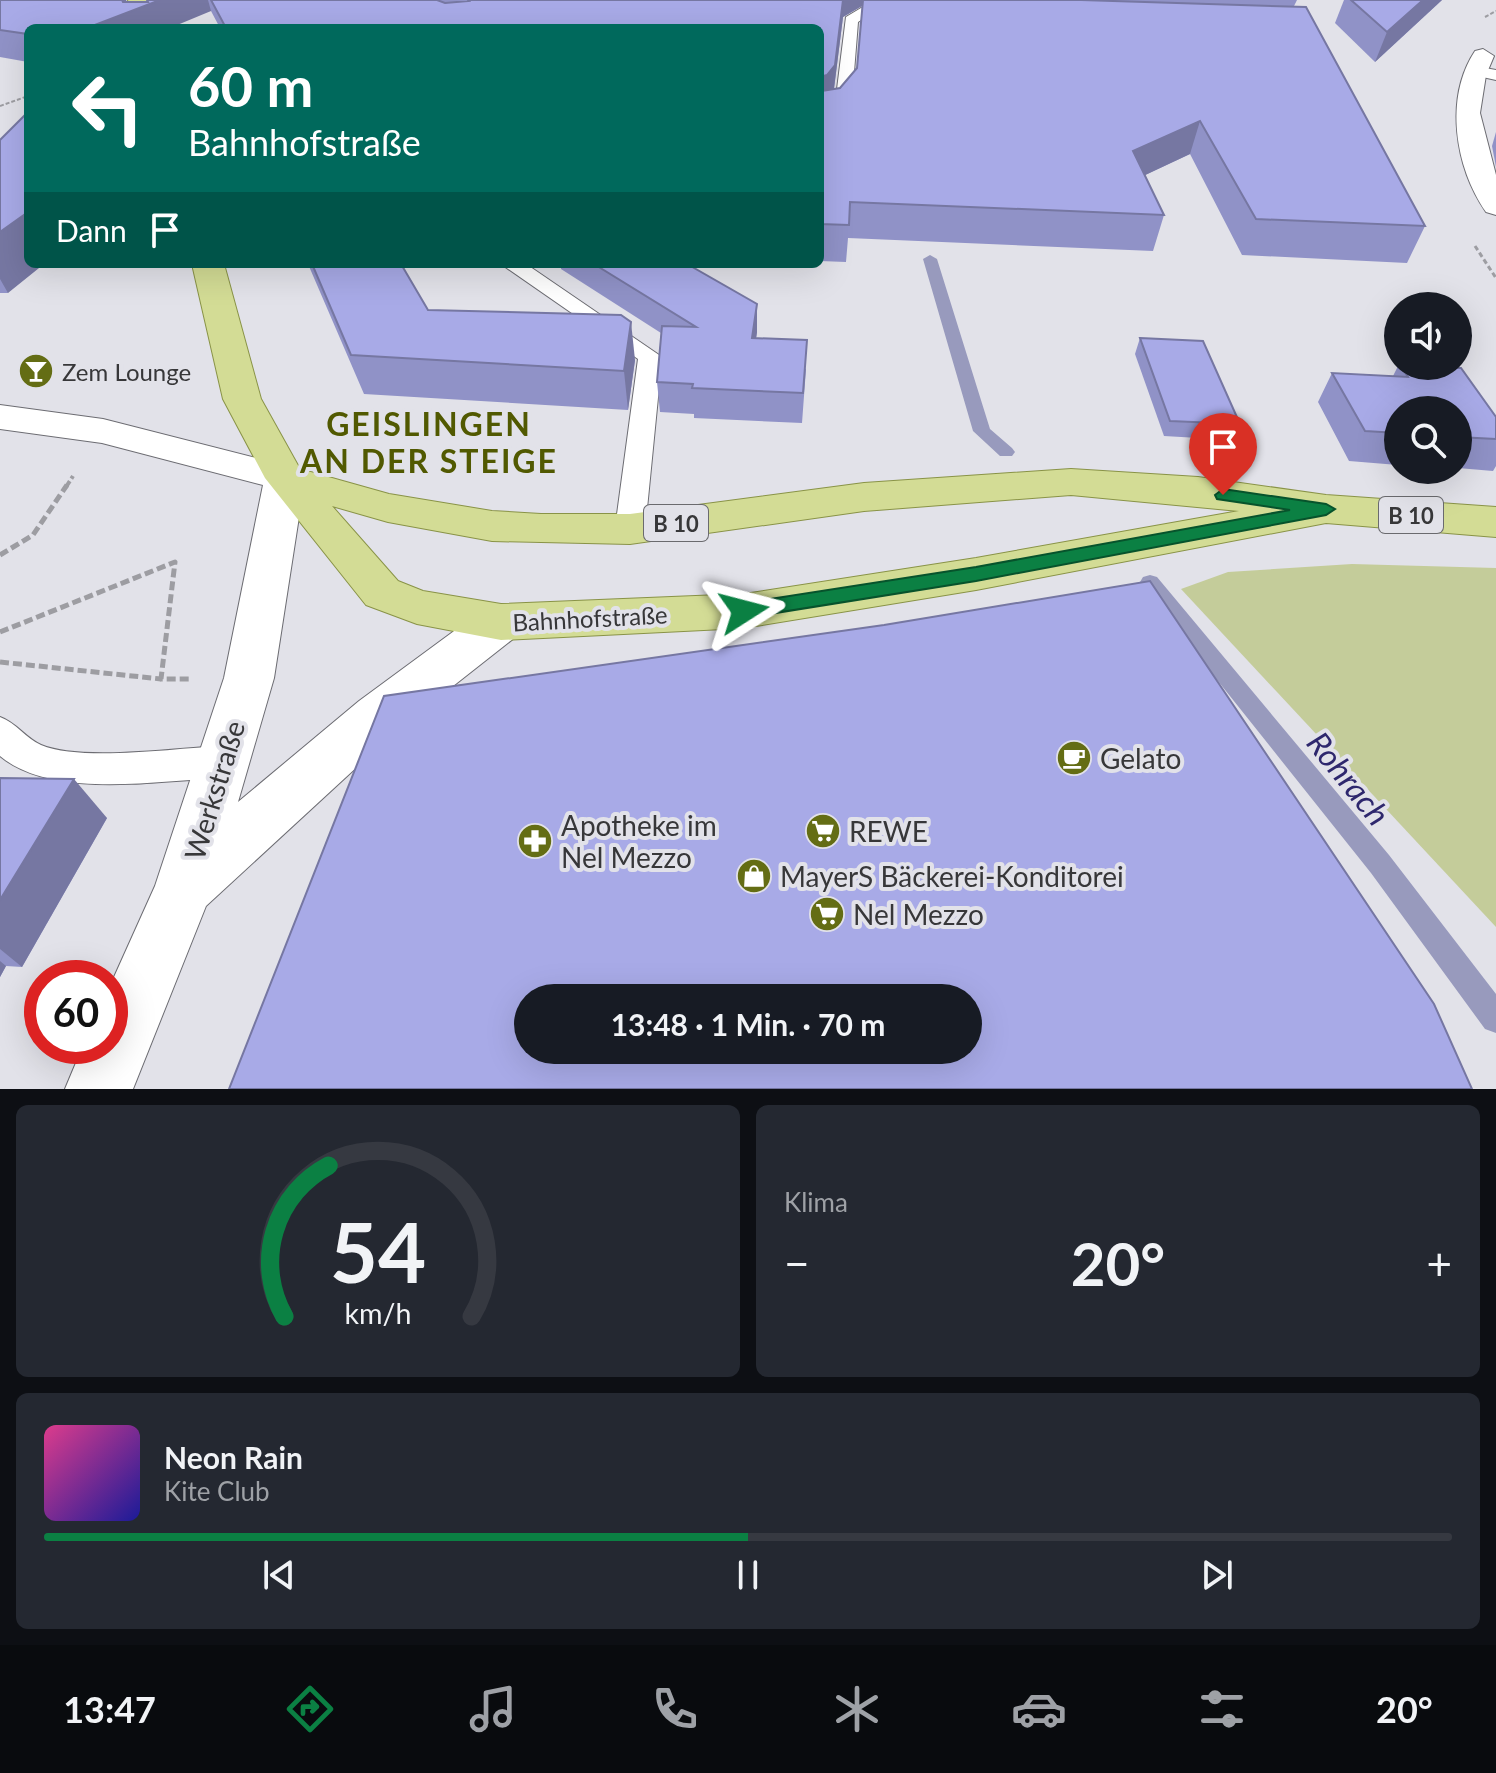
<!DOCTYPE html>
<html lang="de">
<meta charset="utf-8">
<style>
:root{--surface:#171b24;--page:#242831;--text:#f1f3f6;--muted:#9ea1a6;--line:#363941;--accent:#0b8043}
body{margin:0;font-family:Lato,sans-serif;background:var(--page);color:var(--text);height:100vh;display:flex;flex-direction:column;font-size:30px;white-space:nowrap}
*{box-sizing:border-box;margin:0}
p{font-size:26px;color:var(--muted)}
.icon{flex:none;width:44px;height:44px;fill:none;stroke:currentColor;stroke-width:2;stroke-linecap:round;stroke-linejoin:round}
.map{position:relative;height:1089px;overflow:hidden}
.sheet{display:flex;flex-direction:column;gap:16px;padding:16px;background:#0d0f14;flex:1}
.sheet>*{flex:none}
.banner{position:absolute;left:24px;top:24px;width:800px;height:244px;border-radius:12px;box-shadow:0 8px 32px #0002;background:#00695c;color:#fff;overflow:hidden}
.controls{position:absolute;left:1384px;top:292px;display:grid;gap:16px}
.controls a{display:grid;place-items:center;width:88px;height:88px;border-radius:50%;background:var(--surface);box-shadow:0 8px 32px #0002;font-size:40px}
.speed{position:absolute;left:24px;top:960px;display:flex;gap:16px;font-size:40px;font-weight:700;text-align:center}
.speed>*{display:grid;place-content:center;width:104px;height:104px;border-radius:50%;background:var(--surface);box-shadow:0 8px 32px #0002;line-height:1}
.speed .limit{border:12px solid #d22;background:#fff;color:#111}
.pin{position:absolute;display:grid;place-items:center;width:68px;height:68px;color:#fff;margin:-82px -34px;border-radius:50% 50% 50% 0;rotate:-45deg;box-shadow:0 0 8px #0007}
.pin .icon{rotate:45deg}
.me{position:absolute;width:88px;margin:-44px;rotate:81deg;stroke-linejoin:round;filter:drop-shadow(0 0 6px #0008)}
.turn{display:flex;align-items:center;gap:28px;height:168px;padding:0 32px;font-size:36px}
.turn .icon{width:104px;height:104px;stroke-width:2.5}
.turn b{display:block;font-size:56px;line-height:68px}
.then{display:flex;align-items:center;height:76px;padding:0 32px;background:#0003;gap:16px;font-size:30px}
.big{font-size:60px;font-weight:700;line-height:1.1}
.sheet .tile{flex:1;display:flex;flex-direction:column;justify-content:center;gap:12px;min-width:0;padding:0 28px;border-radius:12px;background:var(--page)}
.sheet .dial{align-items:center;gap:0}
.dial svg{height:208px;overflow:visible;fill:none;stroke:var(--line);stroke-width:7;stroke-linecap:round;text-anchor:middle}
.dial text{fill:var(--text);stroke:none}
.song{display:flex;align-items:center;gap:24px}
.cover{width:96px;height:96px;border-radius:12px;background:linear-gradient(135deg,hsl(330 70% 55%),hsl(240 70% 35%))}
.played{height:8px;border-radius:4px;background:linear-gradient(90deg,var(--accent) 50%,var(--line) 50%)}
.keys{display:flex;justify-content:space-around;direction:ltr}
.heat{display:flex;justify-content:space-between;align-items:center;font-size:44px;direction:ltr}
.sheet .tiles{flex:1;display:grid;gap:16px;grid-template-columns:1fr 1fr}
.tile:last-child{grid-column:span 2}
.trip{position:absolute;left:514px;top:984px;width:468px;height:80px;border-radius:40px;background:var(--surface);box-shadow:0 8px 32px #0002;font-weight:700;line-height:80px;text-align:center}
.menu{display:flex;height:128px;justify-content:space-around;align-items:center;background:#090b0e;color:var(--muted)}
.menu .icon{width:56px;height:56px}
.menu .on{color:var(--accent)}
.menu b{font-size:36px;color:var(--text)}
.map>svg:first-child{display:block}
.green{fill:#c4cc9a}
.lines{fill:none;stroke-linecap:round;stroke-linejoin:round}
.stream{fill:#989abd;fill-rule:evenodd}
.lane-casing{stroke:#6c6c72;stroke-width:2}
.street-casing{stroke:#6c6c72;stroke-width:2}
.secondary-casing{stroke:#6c6c72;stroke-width:2}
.primary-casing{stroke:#899347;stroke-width:2}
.path-far3{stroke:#9d9da2;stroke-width:2;stroke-dasharray:4 2;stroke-linecap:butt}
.path-far2{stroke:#9d9da2;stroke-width:3;stroke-dasharray:5 3;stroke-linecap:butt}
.path-far1{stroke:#9d9da2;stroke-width:4;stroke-dasharray:7 3;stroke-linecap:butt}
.path{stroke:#9d9da2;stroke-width:5;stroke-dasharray:9 4;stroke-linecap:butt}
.lane{fill:#fff;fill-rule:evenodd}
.street{fill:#fff;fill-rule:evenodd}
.secondary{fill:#fff;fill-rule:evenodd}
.primary{fill:#d3dc95;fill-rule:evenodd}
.wall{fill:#9092c7;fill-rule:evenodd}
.shaded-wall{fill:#7677a2}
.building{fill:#a8aae7;stroke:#7677a2;stroke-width:2;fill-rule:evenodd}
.route{fill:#0b8043;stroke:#07532c;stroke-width:2}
.labels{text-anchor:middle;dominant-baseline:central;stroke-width:8;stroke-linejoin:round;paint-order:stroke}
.shield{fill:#e2e2e9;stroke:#6a6a6e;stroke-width:2}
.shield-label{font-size:22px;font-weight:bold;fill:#373739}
.poi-label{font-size:24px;fill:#373739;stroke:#e2e2e9;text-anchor:start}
.street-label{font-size:24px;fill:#373739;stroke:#e2e2e9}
.near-poi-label{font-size:28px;fill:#373739;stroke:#e2e2e9;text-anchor:start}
.near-street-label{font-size:28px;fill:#373739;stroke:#e2e2e9}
.district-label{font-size:32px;font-weight:bold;letter-spacing:2px;fill:#515901;stroke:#e2e2e9}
.near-water-label{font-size:32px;font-style:italic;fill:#2e276d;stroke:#e2e2e9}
</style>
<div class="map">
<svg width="1496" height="1089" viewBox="0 0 1496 1089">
<rect width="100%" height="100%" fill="#e2e2e9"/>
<polygon class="green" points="1352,564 1496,568 1496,927 1181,589 1228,572"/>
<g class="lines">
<g class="stream">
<polygon points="930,255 937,259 990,429 1012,448 1015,452 1012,456 1000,456 973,431 923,259"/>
<polygon points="1150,575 1157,577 1389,855 1496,994 1496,1033 1485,1029 1371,873 1143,587 1140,582 1143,577"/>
</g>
<g class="lane-casing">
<g id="lane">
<polygon points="904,0 904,6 879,9 858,22 852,97 838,117 820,120 820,110 827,109 836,97 846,17 871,2"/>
<polygon points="1474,66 1496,70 1496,80 1469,74 1466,71"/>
<polygon points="501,264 526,264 662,357 645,529 640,536 630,539 620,536 615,529 638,359"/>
<path d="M0 717C17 723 25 738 41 745 82 762 176 748 222 746L235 751 240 762 235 773 222 778C158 780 53 800 0 756Z"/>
</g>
</g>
<g class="street-casing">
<path id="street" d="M1483 49 1494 56 1486 75 1480 113 1496 175V215L1486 212C1455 167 1444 98 1475 51Z"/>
</g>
<g class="secondary-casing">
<polygon id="secondary" points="0,405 103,419 299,469 305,478 274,678 238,802 359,701 484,609 501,604 518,609 525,622 518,635 396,731 206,906 133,1089 65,1089 83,1046 110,1046 110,986 155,886 224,678 263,485 102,443 0,429"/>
</g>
<g class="primary-casing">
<g id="primary">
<polygon points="128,0 148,0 156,28 136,28"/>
<path d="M192 264H224L261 399 300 469 389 494 492 511 541 514H630L864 483 1071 469 1198 477 1326 495 1496 507V537L1326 523 976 590 744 628 501 640 417 624 366 605 265 478 223 399ZM1071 495 1239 511 976 558 744 594 501 604 423 591 398 581 332 506 388 522 492 541 630 544 864 511Z"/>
</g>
</g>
<g class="path-far3">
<polyline points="1485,17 1496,11"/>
<polyline points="0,106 28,96"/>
</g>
<polyline class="path-far2" points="1475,246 1496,278"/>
<polyline class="path-far1" points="66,487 73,476"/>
<g class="path">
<polyline points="0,555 33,535 67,485"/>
<polyline points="0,632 175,562 161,679 189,679"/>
<polyline points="0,662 161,679"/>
</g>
<use href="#lane" class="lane"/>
<use href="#street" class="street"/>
<use href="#secondary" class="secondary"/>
<use href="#primary" class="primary"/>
</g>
<g class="wall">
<path d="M0 0H126L127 2H148L147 0H1297L1294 6 1425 226 1407 263 1242 255 1190 154 1145 175 1164 215 1153 251 848 238 846 262 820 261V28H220L211 11 28 28V62L0 57ZM862 6 857 68 840 88 834 89 843 17Z"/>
<polygon points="1344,0 1442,0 1375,62 1335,23"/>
<polygon points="1496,132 1496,167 1492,146"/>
<polygon points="0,140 8,293 0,293"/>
<polygon points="308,264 401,264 428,310 635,360 628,410 364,394"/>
<polygon points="561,264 687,264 757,332 756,338 806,369 802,423 694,418 694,414 660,412 657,382 661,333 561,269"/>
<polygon points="1140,338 1240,424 1233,440 1164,436 1135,354"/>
<polygon points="1398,366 1433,366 1496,417 1496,466 1493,471 1458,468 1458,410 1398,410 1398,465 1349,461 1318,402 1332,373 1393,376"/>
<polygon points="0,778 107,818 22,967 6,966 0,977"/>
</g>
<g class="shaded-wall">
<polygon points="122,0 126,0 129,12 160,0 208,0 211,11 170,28 87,28"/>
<polygon points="843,0 872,0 843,17 833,96 820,108 820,77"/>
<polygon points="1423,0 1442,0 1375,62 1387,32"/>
<polygon points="1200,121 1190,154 1124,185 1133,151"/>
<polygon points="28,212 28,264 44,264 8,293 0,279 0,232"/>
<polygon points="757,304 757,332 752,367 752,338"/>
<polygon points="631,322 635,360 628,410 624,371"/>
<polygon points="74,779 107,818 22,967 0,949 0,900"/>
<polygon points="0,961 6,966 0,977"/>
</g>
<g class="building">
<polygon points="0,0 122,0 123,2 148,2 147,0 160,0 87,28 28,28 28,34 0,30"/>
<polygon points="211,0 437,0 445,3 469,1 468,0 843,0 835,65 827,75 820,77 820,28 226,28"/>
<polygon points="863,0 1081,0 1306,7 1425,226 1256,219 1200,121 1133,151 1164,215 850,202 849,225 820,224 820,89 822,91 840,88 857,68"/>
<polygon points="1351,0 1423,0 1387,32"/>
<polygon points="28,112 28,212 0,232 0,140"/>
<polygon points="312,264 401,264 428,310 621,315 631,322 624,371 351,355"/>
<polygon points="594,264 687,264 757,304 752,338 807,340 803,393 692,388 693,384 657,382 662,326 696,327"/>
<polygon points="1140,338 1203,341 1240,424 1170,421"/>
<polygon points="1401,366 1461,368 1496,417 1496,439 1458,437 1458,410 1398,410 1398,433 1365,431 1332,373 1408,377"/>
<path d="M1150 581 1434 1004 1472 1089H229L384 696 884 625ZM528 998H968V1050H528Z"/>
<polygon points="0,778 74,779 0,900"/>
</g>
<polygon class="route" points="1223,489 1326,504 1335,509 1326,515 976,581 744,618 734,611 744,603 976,567 1290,510 1217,499 1215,495"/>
<defs>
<g id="bar-disc" transform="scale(1.8)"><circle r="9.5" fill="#646d14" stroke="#e2e2e9"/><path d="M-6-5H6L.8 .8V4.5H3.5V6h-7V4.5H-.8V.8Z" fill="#fff"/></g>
<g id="cafe-disc" transform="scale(1.8)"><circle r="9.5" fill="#646d14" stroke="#e2e2e9"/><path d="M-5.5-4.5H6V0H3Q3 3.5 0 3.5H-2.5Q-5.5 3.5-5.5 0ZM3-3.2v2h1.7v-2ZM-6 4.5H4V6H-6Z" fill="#fff"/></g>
<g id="supermarket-disc" transform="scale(1.8)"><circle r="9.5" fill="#646d14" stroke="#e2e2e9"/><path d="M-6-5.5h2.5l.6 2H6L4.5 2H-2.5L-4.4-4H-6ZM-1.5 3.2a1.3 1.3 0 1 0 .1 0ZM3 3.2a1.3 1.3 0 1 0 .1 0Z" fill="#fff"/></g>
<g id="pharmacy-disc" transform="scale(1.8)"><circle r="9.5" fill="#646d14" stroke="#e2e2e9"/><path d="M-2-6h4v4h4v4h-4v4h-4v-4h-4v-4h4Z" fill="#fff"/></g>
<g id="shop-disc" transform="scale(1.8)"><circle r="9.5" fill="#646d14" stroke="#e2e2e9"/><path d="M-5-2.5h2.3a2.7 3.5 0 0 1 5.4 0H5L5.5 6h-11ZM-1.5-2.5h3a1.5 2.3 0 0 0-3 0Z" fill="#fff"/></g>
</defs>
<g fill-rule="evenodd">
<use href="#bar-disc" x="36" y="371"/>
<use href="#cafe-disc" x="1074" y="758"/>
<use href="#supermarket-disc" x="823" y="831"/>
<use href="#pharmacy-disc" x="535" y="841"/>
<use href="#shop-disc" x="754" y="876"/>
<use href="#supermarket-disc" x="827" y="914"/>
</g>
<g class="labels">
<g class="shield">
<rect x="1379" y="497" width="64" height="36" rx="6"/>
<rect x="644" y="505" width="64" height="36" rx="6"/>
</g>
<g class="shield-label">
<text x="1411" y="515">B 10</text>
<text x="676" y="523">B 10</text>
</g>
<g class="poi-label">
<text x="62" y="371">Zem Lounge</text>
</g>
<g class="street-label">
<text transform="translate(590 618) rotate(-3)">Bahnhofstraße</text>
</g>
<g class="near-poi-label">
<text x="1100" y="758">Gelato</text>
<text x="561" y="825">Apotheke im<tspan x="561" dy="32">Nel Mezzo</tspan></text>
<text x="849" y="831">REWE</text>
<text x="780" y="876">MayerS Bäckerei-Konditorei</text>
<text x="853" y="914">Nel Mezzo</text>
</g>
<g class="near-street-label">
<text transform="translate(214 790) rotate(-73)">Werkstraße</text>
</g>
<g class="district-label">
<text x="429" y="423">GEISLINGEN<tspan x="429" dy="37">AN DER STEIGE</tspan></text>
</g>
<g class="near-water-label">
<text transform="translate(1349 778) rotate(51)">Rohrach</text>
</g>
</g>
</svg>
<div class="controls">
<a><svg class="icon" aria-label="sound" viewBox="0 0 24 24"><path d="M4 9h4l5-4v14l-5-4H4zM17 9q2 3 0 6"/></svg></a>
<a><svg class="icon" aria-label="search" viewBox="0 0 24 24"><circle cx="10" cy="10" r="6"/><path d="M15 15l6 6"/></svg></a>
</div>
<div class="speed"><div class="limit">60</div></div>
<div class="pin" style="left:1223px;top:495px;background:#d93025"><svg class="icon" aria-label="arrive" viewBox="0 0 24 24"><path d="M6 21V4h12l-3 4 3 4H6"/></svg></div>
<svg class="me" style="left:744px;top:611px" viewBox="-20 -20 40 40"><path d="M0-17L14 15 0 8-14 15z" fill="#0b8043" stroke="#fff" stroke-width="4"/></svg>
<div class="trip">13:48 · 1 Min. · 70 m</div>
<div class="banner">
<div class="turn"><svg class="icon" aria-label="left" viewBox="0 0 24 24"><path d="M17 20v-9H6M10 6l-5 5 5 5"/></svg><div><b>60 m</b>Bahnhofstraße</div></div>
<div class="then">Dann<svg class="icon" aria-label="arrive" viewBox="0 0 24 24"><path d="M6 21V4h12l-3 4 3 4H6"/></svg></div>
</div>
</div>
<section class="sheet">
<div class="tiles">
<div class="tile dial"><svg viewBox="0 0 100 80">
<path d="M14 69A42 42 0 1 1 86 69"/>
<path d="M14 69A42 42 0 0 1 31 11" stroke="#0b8043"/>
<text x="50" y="56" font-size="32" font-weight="700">54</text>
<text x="50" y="72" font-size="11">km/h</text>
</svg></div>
<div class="tile"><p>Klima</p>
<div class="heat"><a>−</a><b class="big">20°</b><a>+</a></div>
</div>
<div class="tile">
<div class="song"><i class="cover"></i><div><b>Neon Rain</b><p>Kite Club</p></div></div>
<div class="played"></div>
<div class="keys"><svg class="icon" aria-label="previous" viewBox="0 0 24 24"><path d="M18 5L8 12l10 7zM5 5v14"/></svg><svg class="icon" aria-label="pause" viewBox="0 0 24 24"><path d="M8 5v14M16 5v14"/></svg><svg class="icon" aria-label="next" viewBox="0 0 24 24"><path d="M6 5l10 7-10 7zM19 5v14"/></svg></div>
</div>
</div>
</section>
<nav class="menu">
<b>13:47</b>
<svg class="icon on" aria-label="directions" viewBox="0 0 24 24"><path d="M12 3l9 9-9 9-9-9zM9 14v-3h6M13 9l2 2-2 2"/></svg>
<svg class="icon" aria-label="music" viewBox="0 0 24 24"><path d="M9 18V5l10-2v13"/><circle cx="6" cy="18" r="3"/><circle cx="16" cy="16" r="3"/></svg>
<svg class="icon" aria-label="phone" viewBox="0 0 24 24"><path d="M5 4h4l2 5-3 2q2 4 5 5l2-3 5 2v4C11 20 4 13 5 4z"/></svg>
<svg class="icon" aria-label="climate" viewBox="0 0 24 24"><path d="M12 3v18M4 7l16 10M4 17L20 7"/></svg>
<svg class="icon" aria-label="car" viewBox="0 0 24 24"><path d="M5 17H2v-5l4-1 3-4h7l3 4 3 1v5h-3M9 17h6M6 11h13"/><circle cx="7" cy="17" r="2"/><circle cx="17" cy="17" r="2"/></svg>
<svg class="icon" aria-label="filters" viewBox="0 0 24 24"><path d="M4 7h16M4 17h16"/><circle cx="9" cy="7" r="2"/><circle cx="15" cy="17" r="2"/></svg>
<b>20°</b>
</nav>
